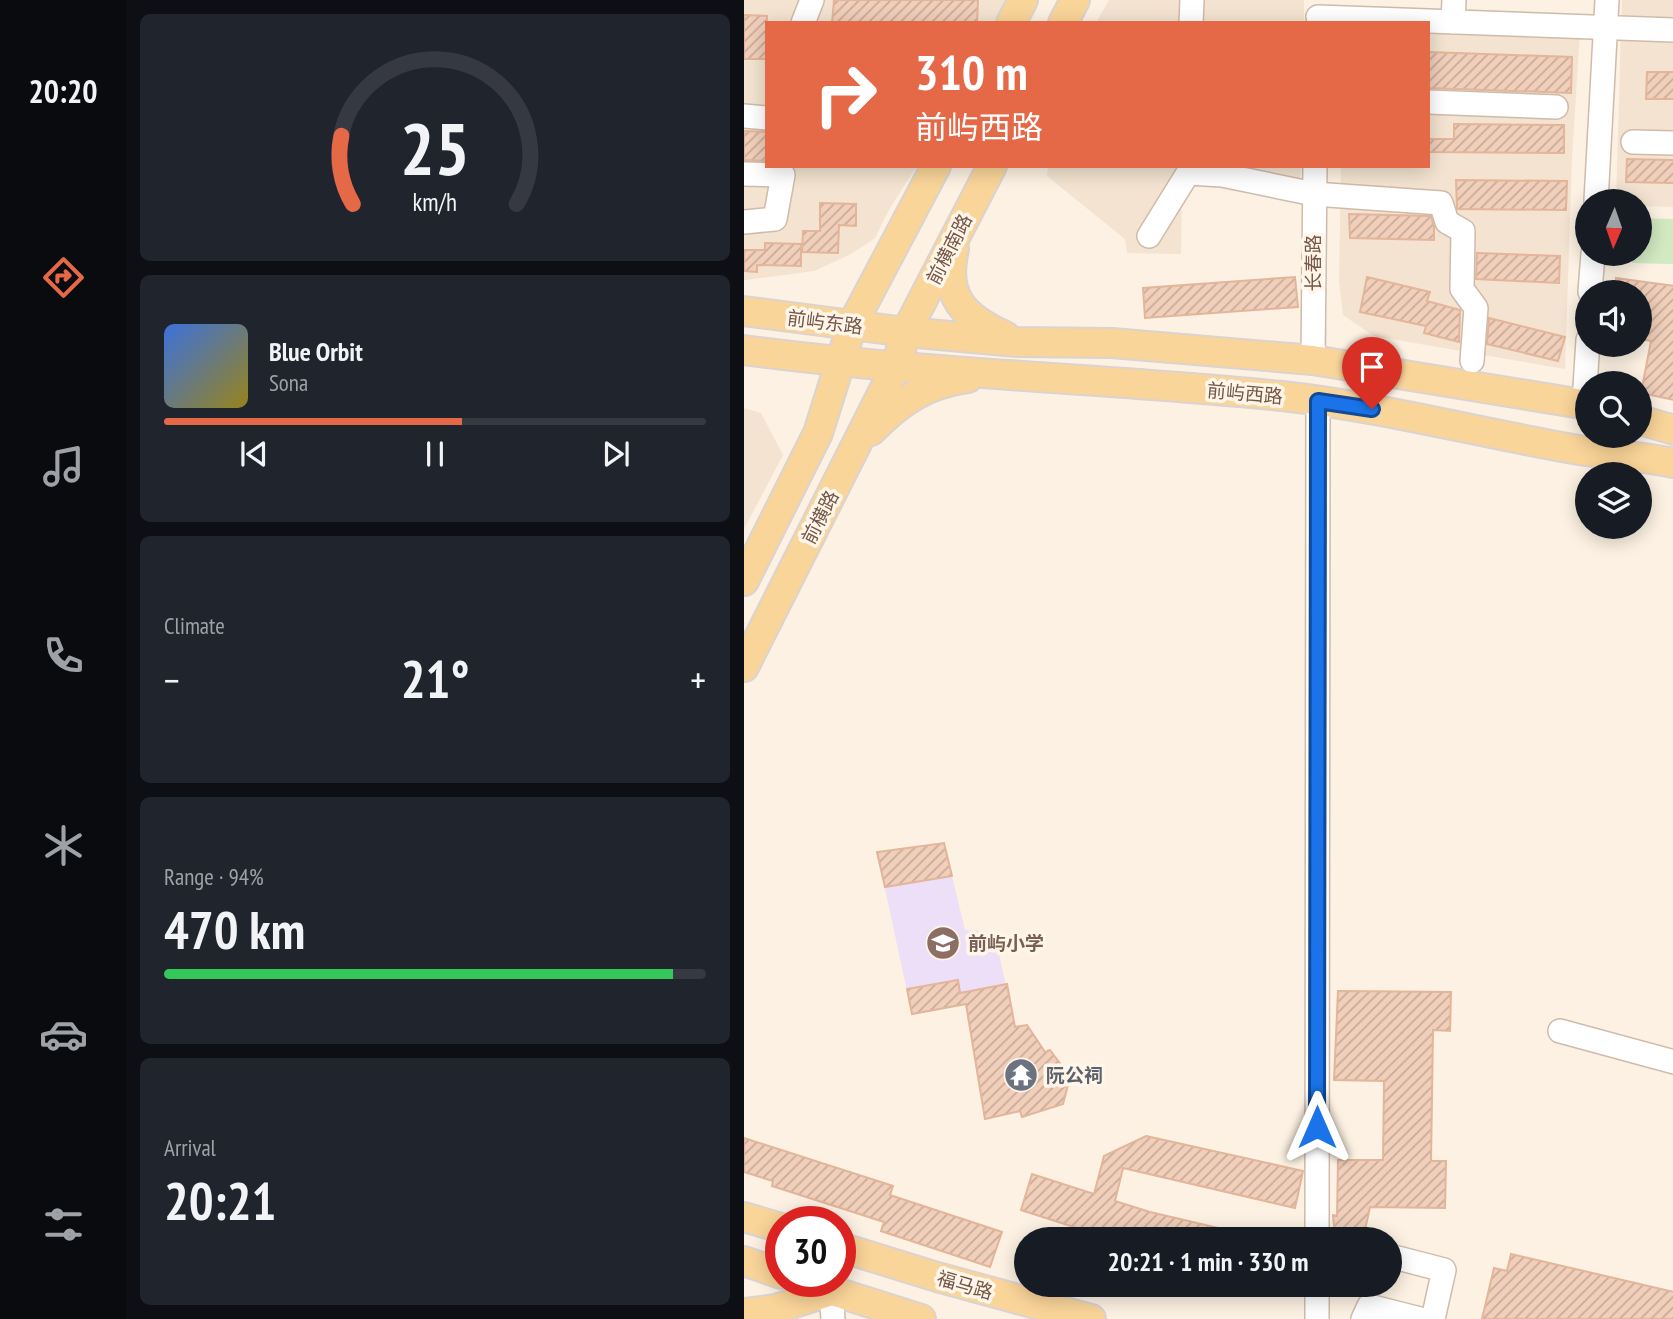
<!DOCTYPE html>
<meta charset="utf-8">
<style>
:root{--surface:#171b24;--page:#20242c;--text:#f1f3f6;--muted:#9ea1a6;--line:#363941;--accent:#e56847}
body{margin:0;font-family:"PT Sans Narrow","Noto Sans SC",sans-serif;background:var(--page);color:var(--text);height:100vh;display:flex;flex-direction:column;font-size:26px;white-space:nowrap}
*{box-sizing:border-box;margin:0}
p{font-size:23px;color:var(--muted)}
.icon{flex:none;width:38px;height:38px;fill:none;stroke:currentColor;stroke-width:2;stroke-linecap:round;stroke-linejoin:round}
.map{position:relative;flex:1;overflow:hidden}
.drawer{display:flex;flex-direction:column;gap:14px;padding:14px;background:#0d0f14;width:618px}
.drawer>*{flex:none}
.guide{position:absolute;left:21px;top:21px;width:665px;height:147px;border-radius:0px;box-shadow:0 4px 18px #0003;background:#e56847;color:#fff;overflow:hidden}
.needle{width:46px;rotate:182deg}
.fabs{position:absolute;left:831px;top:189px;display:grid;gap:14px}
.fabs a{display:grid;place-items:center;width:77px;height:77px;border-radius:50%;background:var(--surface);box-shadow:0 4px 18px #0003;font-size:35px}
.speed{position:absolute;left:21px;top:1206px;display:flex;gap:14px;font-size:35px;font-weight:700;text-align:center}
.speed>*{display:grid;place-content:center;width:91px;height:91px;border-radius:50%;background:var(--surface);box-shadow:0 4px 18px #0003;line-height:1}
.speed .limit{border:10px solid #d22;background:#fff;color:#111}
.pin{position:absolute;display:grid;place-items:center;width:60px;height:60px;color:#fff;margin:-72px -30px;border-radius:50% 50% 50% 0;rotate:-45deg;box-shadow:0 0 7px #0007}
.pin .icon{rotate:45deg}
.me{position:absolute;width:77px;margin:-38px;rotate:0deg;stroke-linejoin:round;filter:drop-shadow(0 0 5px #0008)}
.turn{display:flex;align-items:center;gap:24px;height:147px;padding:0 35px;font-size:32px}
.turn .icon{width:91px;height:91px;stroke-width:2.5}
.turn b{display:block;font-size:49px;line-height:60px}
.big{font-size:52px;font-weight:600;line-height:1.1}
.drawer .card{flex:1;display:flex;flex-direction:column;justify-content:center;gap:10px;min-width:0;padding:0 24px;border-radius:10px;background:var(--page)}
.drawer .dial{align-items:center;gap:0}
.dial svg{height:182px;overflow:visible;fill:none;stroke:var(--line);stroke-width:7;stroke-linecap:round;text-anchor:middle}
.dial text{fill:var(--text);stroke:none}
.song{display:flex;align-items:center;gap:21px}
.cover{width:84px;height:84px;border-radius:10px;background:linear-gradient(135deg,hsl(220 70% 55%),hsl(50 70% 35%))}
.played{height:7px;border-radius:4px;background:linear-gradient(90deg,var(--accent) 55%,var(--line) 55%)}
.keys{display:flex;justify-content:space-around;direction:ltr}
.heat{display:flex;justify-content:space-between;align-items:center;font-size:38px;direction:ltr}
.charge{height:10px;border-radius:5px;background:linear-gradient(90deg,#34c759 94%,var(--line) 0)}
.trip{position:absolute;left:270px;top:1227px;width:388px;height:70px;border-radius:35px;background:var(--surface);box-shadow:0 4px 18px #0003;font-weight:600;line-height:70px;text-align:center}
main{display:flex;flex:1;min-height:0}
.dock{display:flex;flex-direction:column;width:126px;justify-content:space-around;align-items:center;background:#090b0e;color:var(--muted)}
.dock .icon{width:49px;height:49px}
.dock .current{color:var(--accent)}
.dock b{font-size:32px;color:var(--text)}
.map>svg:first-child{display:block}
.residential{fill:#f3e3d0}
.education{fill:#eedff8}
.green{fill:#d2e9c1}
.building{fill:url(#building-hatch);stroke:#e3b59a;stroke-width:2}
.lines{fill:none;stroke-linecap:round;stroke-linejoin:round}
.minor-casing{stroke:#cfbbac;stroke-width:26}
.major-casing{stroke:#dbd3d0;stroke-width:32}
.minor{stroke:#fff;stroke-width:23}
.major{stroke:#fad59a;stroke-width:28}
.route-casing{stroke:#114b97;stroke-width:18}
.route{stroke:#1a73e8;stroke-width:12}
.labels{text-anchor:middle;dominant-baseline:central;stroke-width:7;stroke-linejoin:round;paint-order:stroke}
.street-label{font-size:19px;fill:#735749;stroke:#fff5e8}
.education-label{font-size:19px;font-weight:bold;fill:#785e54;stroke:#fff5e8;text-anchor:start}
.worship-label{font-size:19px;font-weight:bold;fill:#5b616d;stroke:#fff5e8;text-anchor:start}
</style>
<main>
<nav class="dock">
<b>20:20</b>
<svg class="icon current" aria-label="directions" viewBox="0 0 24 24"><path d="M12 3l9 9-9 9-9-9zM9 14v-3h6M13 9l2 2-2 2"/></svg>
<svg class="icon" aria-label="music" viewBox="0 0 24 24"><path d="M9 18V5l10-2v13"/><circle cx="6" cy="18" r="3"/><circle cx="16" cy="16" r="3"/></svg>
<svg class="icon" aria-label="phone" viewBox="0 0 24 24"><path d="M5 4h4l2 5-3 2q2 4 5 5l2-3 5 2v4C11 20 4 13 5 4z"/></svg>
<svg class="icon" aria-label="climate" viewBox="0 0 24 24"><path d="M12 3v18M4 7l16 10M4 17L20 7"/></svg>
<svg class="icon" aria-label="car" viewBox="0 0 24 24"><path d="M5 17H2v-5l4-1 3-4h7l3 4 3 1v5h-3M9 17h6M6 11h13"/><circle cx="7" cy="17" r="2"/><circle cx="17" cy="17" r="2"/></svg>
<svg class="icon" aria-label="filters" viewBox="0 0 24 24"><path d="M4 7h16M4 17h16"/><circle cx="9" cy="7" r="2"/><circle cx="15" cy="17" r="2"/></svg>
</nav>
<section class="drawer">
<div class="card dial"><svg viewBox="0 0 100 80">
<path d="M14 69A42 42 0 1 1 86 69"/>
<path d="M14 69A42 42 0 0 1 9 39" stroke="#e56847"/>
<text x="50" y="56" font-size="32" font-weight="700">25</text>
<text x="50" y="72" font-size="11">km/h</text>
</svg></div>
<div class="card">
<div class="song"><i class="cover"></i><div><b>Blue Orbit</b><p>Sona</p></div></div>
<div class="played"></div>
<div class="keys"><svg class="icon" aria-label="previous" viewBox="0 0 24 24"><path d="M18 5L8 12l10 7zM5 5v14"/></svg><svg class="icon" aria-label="pause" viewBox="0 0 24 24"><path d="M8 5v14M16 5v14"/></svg><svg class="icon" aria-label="next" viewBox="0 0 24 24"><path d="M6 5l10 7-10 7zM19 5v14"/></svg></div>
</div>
<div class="card"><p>Climate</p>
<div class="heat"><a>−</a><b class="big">21°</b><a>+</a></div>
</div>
<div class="card"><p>Range · 94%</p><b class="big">470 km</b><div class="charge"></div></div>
<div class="card"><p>Arrival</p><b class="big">20:21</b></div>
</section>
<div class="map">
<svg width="930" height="1319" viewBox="0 0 930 1319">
<defs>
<pattern id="building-hatch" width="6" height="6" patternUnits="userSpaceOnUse" patternTransform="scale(1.75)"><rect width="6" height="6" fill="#f1cfba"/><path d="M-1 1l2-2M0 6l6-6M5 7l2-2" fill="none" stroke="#c8ab99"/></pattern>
</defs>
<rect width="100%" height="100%" fill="#fcf1e2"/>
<g class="residential">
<polygon points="0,0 265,0 253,23 23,23 23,166 173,166 146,208 131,238 107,254 70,271 2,280 0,280"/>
<polygon points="365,0 560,0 560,23 352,23"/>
<polygon points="878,0 929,0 929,207 896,206 896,201 872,201"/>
<polygon points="684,23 836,31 828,157 821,369 630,336 599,315 595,282 597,166 684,166"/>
<polygon points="304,166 557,166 556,184 438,181 437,254 383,253 381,239 303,176"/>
<polygon points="0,408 17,413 39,455 0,529"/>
</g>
<polygon class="education" points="200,843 221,930 236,931 255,954 269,1017 226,1024 221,1004 168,1014 133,852"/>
<polygon class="green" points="896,218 929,219 929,264 888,263 888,254 896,254"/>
<g class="building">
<polygon points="90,0 234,0 233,23 88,23"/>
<polygon points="0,15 23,16 23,59 0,59"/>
<polygon points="684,52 828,57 827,93 684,88"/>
<polygon points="903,72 930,72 930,99 902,99"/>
<polygon points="710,124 820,125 820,153 684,152 684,139 710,139"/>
<polygon points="0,131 23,132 23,161 0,160"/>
<polygon points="883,159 930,160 930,183 882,182"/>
<polygon points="712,180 823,181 822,210 713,209"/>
<polygon points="76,203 112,204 112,226 95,225 94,253 58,252 59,231 76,231"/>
<polygon points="605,214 687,216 690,227 690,240 606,238"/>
<polygon points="21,243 57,244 57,266 13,265 13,272 0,271 0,250 21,250"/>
<polygon points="733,253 816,256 815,283 732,279"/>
<polygon points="551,277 554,307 401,318 399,288"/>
<polygon points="623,277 686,292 683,301 716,310 715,342 680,333 682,326 616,312"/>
<polygon points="872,278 930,286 930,400 897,393 907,341 896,339 896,292 871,292"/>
<polygon points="745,318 821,337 814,361 743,344"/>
<polygon points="200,843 208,876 141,887 133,852"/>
<polygon points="214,980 216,993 263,984 271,1027 283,1025 301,1052 306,1050 320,1069 325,1081 319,1104 278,1117 276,1111 241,1119 222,1004 168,1014 163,989"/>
<polygon points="594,991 707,992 706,1031 689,1030 687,1161 702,1161 701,1208 626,1207 619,1239 591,1239 589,1215 593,1216 594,1160 639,1160 640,1081 590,1080"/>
<polygon points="402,1136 559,1171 551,1208 379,1168 371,1201 406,1212 500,1234 499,1239 367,1239 277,1210 288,1174 350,1194 360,1156"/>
<polygon points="0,1138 149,1186 146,1195 258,1232 246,1267 137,1231 140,1222 28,1186 29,1181 0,1172"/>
<polygon points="767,1254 930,1292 930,1319 738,1319 750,1268 763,1271"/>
</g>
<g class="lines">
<g class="minor-casing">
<g id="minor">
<polyline points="574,17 930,30"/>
<polyline points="709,22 710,0"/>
<polyline points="59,23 68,0"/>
<polyline points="447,23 448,0"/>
<polyline points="684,102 812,107"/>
<polyline points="0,116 23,118"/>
<polyline points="889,142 930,143"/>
<polyline points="0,174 39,175 31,219 0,222"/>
<polyline points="852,201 863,0"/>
<polyline points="405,236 444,173 478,175 570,194 697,203 703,222 719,231 718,289 732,308 728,361"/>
<polyline points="846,292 849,254"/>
<polyline points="569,360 571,166"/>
<polyline points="840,403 844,340"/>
<polyline points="816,1031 930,1062"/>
<polyline points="573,1239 574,401"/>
<polyline points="646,1256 700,1270 689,1319"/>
<polyline points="87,1291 89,1319"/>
<polyline points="573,1319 573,1284"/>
<polyline points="619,1319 625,1306 676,1319"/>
</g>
</g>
<g class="major-casing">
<g id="major">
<polyline points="267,23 279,0"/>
<polyline points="319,23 331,0"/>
<path d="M210 249C199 296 219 317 261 336"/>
<polyline points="0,311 162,332 273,342 368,343 569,360 844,405"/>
<path d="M0 350C178 374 359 378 538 396 638 407 736 433 835 450 866 455 898 456 930 463"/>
<polyline points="896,420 930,430"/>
<path d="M127 431C156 401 182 384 224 378"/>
<polyline points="0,581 74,433 108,325 192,166"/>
<polyline points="0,667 152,366 162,332 248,166"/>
<polyline points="0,1217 37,1228"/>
<polyline points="96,1247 193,1277 347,1319"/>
<polyline points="0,1261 37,1274"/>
<polyline points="57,1281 177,1319"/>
<polyline points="0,1313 32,1309 87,1291"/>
</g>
</g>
<use href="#minor" class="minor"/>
<use href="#major" class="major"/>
</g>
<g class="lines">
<g class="route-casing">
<polyline id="route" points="573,1127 574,401 628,409"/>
</g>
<use href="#route" class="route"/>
</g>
<defs>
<g id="school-disc" transform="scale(1.75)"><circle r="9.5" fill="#8d6e63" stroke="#fff5e8"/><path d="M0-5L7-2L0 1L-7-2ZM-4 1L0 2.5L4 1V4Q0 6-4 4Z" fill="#fff"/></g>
<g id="temple-disc" transform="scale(1.75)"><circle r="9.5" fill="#6b7280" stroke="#fff5e8"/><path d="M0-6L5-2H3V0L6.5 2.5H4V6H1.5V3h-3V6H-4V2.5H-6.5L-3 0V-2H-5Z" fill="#fff"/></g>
</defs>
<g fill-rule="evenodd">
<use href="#school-disc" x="199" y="943"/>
<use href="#temple-disc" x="277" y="1075"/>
</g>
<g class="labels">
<g class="street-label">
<text transform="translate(205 249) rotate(-63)">前横南路</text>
<text transform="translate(569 263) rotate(-90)">长春路</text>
<text transform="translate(81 322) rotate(7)">前屿东路</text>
<text transform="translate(501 393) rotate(5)">前屿西路</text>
<text transform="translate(76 517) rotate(-63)">前横路</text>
<text transform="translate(221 1285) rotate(16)">福马路</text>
</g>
<g class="education-label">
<text x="224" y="943">前屿小学</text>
</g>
<g class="worship-label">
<text x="302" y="1075">阮公祠</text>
</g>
</g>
</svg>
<div class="fabs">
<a><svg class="needle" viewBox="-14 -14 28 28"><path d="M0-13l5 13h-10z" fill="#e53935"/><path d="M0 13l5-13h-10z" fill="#9ea1a6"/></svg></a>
<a><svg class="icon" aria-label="sound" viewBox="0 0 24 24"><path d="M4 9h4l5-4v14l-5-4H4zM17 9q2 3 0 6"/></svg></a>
<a><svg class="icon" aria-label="search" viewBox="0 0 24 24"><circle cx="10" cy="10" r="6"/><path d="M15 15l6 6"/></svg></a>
<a><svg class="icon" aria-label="layers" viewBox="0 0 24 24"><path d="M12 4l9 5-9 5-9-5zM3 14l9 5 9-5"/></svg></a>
</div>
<div class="speed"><div class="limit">30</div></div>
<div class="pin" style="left:628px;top:409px;background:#d93025"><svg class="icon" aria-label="arrive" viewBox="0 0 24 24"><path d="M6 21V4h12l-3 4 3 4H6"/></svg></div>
<svg class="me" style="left:573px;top:1127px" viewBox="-20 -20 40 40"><path d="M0-17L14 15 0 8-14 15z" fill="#1a73e8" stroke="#fff" stroke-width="4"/></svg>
<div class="trip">20:21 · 1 min · 330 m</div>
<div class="guide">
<div class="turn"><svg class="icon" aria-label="right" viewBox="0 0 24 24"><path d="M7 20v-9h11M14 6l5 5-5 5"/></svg><div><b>310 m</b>前屿西路</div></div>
</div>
</div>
</main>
